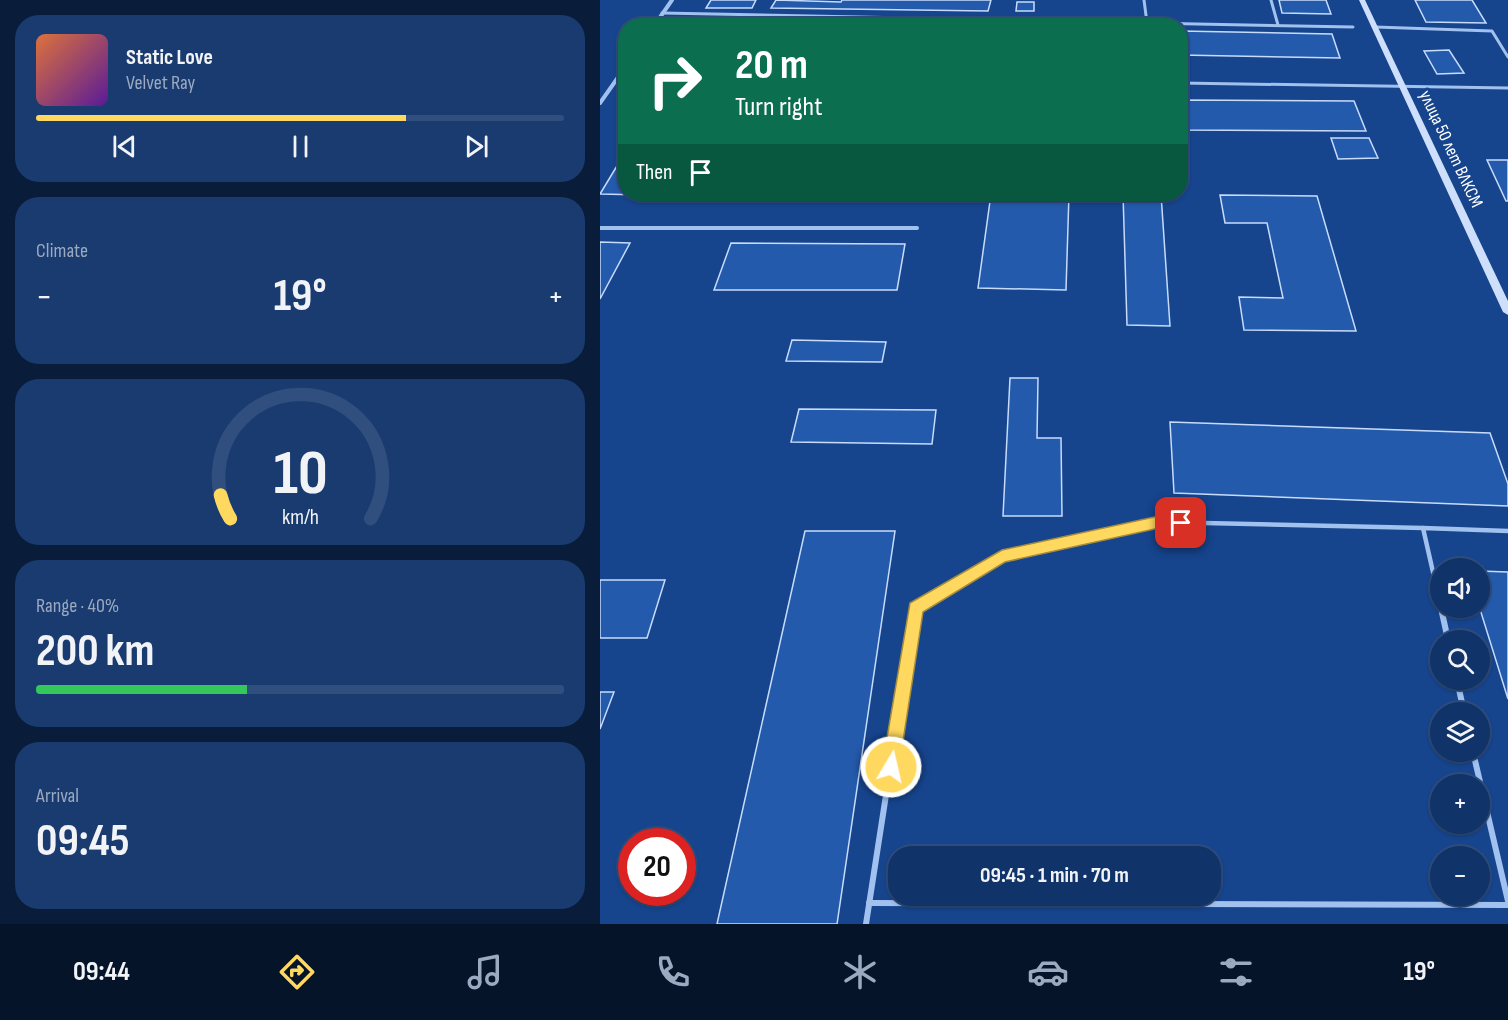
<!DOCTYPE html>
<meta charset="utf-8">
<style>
:root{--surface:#10336a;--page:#193b70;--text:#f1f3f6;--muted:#9caac1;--line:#304e7e;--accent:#ffd85f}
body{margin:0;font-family:"Sofia Sans Condensed",sans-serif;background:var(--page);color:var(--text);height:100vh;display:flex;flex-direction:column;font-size:22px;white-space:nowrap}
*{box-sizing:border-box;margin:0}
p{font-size:20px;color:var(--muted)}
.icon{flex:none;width:33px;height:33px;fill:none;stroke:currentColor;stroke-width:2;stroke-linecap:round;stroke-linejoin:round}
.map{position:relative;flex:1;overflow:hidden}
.panel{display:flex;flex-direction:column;gap:15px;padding:15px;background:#091c3a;width:600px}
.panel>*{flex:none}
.banner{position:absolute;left:18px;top:18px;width:570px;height:183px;border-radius:24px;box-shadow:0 2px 4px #0004,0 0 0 2px var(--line);background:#0b6e4f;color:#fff;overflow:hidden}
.fabs{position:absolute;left:830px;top:558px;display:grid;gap:12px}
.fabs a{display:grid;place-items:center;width:60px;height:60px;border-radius:50%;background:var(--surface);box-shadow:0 2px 4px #0004,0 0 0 2px var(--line);font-size:30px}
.speed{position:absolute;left:18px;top:828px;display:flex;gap:12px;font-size:30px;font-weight:700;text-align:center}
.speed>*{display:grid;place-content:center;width:78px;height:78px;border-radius:50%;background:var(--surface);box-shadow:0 2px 4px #0004,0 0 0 2px var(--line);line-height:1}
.speed .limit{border:9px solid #d22;background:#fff;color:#111}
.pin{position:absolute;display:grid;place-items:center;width:51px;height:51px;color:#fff;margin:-26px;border-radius:12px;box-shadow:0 3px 9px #0006}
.me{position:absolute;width:66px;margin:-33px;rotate:9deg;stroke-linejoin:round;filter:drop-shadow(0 0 4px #0008)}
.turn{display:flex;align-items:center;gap:21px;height:126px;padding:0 18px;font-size:27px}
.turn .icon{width:78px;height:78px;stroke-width:2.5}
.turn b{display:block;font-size:42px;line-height:51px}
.then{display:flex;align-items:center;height:57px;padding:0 18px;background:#0003;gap:12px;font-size:22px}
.big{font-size:45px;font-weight:700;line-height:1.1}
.panel .card{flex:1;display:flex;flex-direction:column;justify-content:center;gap:9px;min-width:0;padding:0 21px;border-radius:24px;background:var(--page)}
.panel .dial{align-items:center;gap:0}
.dial svg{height:156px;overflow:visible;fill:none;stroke:var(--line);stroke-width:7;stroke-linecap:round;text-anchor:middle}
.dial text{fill:var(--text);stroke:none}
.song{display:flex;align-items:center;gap:18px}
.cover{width:72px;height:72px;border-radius:9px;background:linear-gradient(135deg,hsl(20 70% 55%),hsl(270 70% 35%))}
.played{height:6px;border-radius:3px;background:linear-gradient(90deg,var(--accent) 70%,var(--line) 70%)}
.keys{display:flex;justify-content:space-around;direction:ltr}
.heat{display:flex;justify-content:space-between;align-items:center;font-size:33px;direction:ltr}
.charge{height:9px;border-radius:4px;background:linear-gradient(90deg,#34c759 40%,var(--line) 0)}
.trip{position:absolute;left:288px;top:846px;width:333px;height:60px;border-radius:24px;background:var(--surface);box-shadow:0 2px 4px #0004,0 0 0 2px var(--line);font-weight:700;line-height:60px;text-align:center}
.menu{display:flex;height:96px;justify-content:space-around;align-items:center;background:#06142a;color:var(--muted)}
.menu .icon{width:42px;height:42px}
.menu .on{color:var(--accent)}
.menu b{font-size:27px;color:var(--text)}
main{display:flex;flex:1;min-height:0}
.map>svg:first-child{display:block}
.building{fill:#245aab;stroke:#c7dcfb;stroke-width:1.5}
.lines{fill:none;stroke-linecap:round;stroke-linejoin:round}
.service-far3{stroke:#a1c1ef;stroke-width:3}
.service-far2{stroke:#a1c1ef;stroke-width:4}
.service-far1{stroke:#a1c1ef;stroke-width:4.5}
.service{stroke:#a1c1ef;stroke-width:6}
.minor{stroke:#a1c1ef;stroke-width:4}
.secondary{fill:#cedffb;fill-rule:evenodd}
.route{fill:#ffd85f;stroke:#a68c3e;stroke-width:1.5}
.labels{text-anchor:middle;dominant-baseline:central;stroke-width:6;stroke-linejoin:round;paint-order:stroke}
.far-street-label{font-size:18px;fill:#fff;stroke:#16448d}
</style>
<main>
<section class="panel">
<div class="card">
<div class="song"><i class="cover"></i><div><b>Static Love</b><p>Velvet Ray</p></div></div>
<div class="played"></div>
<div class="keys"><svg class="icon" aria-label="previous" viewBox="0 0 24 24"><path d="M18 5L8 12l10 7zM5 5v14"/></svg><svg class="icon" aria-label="pause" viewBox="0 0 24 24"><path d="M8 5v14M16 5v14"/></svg><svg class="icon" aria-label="next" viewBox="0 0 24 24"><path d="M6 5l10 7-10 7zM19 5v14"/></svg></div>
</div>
<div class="card"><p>Climate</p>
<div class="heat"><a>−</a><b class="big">19°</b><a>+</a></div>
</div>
<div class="card dial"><svg viewBox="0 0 100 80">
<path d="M14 69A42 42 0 1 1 86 69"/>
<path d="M14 69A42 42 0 0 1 9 57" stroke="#ffd85f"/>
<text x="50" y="56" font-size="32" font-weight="700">10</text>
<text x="50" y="72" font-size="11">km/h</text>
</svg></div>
<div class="card"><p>Range · 40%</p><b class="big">200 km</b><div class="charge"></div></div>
<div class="card"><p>Arrival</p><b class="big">09:45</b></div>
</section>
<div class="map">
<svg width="908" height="924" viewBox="0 0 908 924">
<rect width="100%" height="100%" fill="#16448d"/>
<g class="building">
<polygon points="111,0 156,0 152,8 106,8"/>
<polygon points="176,0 241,2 242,0 391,0 388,11 171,8"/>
<polygon points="679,0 726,0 731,14 682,13"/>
<polygon points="815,0 872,0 886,23 826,22"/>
<polygon points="417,2 434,2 434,11 416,11"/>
<polygon points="580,31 732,34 740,58 580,55"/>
<polygon points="849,50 864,73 837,74 824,51"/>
<polygon points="580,100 754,101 766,131 580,130"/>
<polygon points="731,138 769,138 778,158 738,159"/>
<polygon points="26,151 26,194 44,195 0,194"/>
<polygon points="887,160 908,160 908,201 906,201"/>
<polygon points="171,194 321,194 321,197 171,196"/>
<polygon points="391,194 469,194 466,290 378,288"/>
<polygon points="523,194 561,194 570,326 527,325"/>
<polygon points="620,195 717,196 756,331 644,330 639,297 683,298 667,223 625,223"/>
<polygon points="0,242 30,243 0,299"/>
<polygon points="131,243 305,244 297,290 114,290"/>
<polygon points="192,340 286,342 282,362 186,361"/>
<polygon points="410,378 438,378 437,438 461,438 462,516 403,516"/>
<polygon points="199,409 336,410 332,444 191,442"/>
<polygon points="570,422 890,433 908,484 908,506 574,493"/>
<polygon points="205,531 295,531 237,924 117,924"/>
<polygon points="879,571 908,572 908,699 879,606"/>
<polygon points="0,580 65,580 47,638 0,638"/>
<polygon points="0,692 14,692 0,729"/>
</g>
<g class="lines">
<g class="service-far3">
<polyline points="671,0 678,25"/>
<polyline points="62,13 547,23 544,0"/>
<polyline points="547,23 753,27"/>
<polyline points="775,27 892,31 908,57"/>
<polyline points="580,83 908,88"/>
</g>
<polyline class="service-far2" points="0,228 317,228"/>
<g class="service-far1">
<polyline points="840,603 823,528 908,531"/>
<polyline points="315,609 402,556 559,522 823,528"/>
</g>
<g class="service">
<polyline points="841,608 848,640"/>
<polyline points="857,680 864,712"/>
<polyline points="873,752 908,901"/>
<polyline points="269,903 908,905"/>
<polyline points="266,924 315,608"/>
</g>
<g class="minor">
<polyline points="54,26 72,0"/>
<polyline points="0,103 26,66"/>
</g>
<polygon class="secondary" points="759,0 765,0 908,301 908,315 903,312"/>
</g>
<polygon class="route" points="559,516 586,519 588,523 586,527 559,528 405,562 323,612 299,767 297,773 291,775 285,773 282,767 310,603 402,550"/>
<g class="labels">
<g class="far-street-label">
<text transform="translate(851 149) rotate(65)">улица 50 лет ВЛКСМ</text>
</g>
</g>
</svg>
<div class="fabs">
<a><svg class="icon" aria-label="sound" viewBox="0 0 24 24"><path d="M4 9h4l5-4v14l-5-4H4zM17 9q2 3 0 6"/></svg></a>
<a><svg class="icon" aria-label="search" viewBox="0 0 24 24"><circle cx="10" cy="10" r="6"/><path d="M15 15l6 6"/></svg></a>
<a><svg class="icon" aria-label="layers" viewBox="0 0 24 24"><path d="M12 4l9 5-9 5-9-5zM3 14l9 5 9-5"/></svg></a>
<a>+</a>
<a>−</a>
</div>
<div class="speed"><div class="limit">20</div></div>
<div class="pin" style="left:581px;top:523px;background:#d93025"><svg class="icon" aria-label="arrive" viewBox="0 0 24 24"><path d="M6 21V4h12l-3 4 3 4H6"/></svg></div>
<svg class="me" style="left:291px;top:767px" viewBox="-20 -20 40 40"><circle r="17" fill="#ffd85f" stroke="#fff" stroke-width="3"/><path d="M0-11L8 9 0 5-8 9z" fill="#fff"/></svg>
<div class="trip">09:45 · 1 min · 70 m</div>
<div class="banner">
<div class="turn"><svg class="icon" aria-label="right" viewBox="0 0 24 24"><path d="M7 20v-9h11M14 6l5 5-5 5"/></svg><div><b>20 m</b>Turn right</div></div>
<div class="then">Then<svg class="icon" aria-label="arrive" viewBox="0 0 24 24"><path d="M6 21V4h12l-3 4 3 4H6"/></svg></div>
</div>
</div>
</main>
<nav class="menu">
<b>09:44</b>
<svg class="icon on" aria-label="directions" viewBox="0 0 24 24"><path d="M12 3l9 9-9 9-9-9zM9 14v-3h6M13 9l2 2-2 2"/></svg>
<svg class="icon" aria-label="music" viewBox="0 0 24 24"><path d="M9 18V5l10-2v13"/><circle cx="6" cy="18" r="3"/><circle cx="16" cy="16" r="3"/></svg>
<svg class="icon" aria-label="phone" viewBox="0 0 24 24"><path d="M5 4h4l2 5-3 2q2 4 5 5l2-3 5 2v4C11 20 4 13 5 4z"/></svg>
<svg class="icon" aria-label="climate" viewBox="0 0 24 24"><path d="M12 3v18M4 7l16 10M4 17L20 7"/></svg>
<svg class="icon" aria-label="car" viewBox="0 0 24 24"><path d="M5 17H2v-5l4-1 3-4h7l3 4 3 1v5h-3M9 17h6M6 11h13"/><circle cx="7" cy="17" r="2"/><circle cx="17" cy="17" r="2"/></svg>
<svg class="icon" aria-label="filters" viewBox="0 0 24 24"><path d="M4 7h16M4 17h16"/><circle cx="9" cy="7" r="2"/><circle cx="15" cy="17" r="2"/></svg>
<b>19°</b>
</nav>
